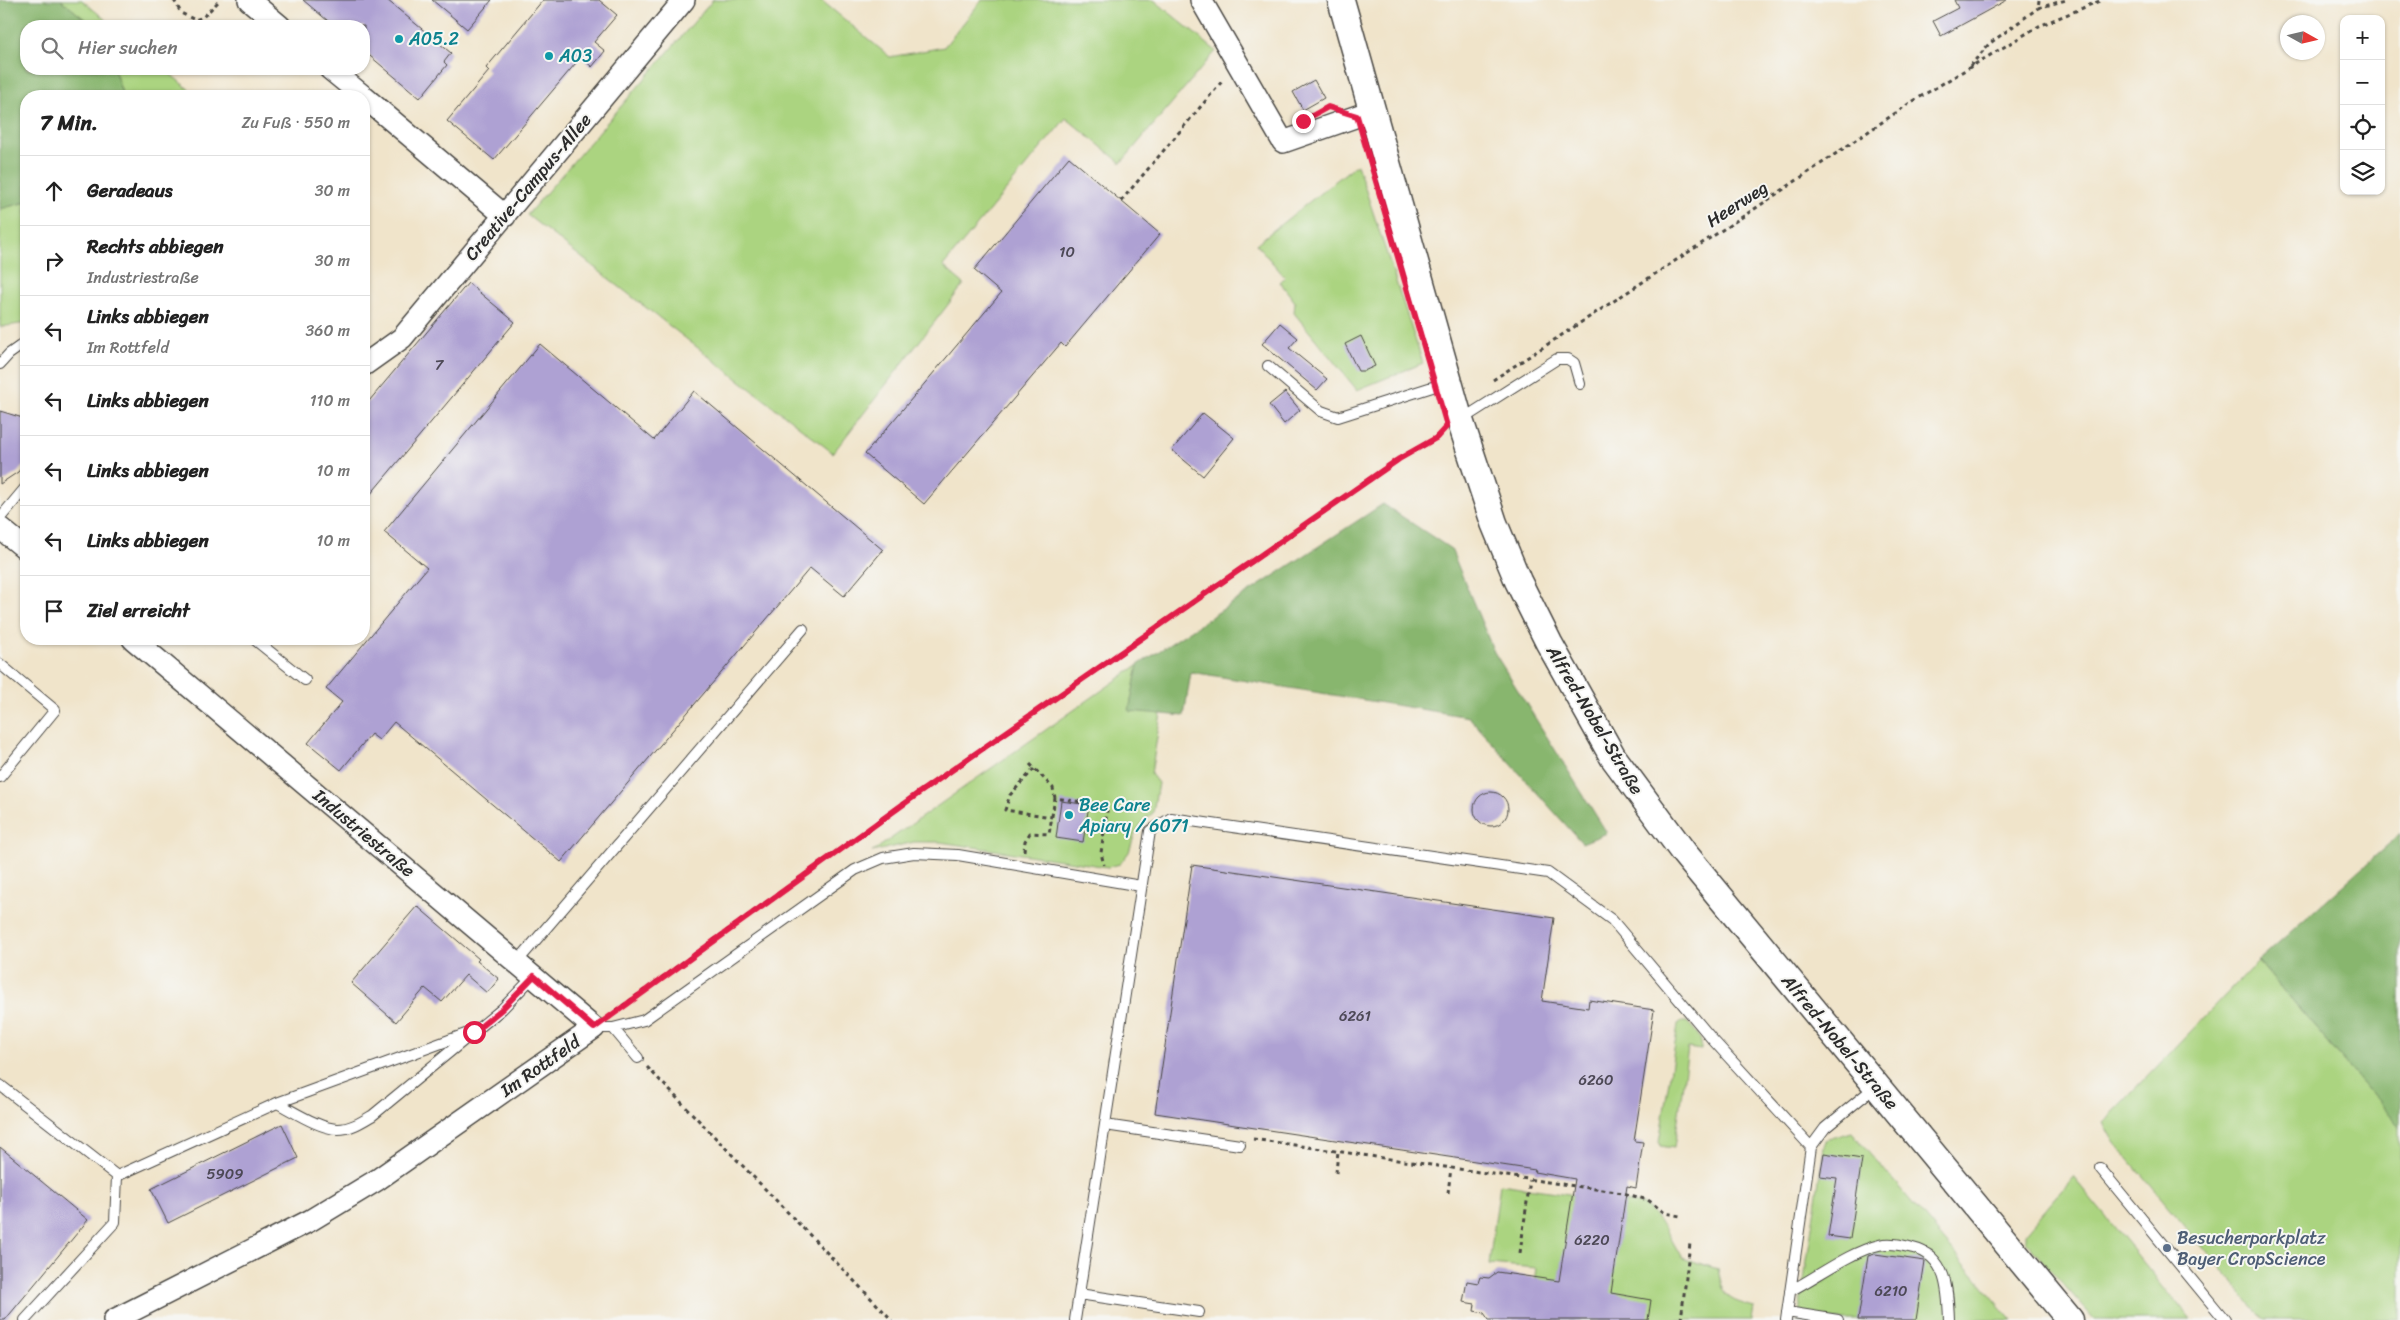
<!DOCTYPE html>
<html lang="de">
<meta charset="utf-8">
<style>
:root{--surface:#fff;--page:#f6f6f6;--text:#222;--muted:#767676;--line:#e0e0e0}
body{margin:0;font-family:Sriracha,sans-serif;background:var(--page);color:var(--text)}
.controls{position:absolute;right:15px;top:15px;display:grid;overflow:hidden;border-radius:10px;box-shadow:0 1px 4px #0004}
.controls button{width:45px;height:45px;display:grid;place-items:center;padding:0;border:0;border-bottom:1px solid var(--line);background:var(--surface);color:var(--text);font:25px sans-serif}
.compass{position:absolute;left:2280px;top:15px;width:45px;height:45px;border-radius:50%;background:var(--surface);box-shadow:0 1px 4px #0004;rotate:98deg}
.stop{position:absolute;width:15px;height:15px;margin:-11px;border:4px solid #e11d48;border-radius:50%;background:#fff}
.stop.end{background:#e11d48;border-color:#fff;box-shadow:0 1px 5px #0008}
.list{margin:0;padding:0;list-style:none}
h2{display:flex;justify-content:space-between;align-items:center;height:65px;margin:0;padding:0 20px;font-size:21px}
h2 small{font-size:16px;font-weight:400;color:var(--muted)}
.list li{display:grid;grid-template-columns:32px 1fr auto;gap:15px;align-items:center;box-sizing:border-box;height:70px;padding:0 20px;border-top:1px solid var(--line)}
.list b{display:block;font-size:19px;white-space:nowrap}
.list p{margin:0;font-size:16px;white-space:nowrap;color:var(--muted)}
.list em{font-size:16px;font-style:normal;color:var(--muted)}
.icon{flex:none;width:28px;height:28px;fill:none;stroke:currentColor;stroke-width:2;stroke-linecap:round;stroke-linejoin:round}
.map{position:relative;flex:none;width:2400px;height:1320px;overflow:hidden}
.search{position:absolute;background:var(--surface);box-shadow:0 1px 4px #0004;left:20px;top:20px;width:350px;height:55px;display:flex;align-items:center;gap:12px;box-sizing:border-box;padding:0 18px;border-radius:20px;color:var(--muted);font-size:19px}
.panel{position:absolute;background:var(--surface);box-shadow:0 1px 4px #0004;left:20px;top:90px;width:350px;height:555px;border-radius:20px}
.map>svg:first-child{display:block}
</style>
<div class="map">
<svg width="2400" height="1320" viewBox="0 0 2400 1320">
<rect width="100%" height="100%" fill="#f6f6f2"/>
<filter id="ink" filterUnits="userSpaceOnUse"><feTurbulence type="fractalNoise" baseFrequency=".02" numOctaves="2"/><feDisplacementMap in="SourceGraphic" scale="10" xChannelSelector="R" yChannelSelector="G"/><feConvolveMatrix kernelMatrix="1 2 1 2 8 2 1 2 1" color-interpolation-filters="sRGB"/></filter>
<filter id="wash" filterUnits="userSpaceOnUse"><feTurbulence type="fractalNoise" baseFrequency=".0096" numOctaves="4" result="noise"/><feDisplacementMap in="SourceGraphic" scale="20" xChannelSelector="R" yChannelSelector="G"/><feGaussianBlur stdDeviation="1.12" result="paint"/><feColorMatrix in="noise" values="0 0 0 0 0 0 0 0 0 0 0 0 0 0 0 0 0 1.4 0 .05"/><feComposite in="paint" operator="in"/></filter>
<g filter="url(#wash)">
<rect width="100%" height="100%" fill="#f0e4ca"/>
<path fill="#abd480" stroke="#6b8056" d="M61 0H82L113 26H93Z
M713 0H821L890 57 944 47 982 0H1154L1216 51 1121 163 1066 118 943 266 964 284 833 453 527 215Z
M114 69H164L197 96H123Z
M1357 164 1423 363 1357 390 1294 313 1295 302 1280 282 1285 277 1256 244Z
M26 202V323L0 327V209Z
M1138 665 1129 711 1161 713 1151 774 1158 783 1153 813 1145 819 1135 833 1129 852 1120 864 1108 867 940 842H914L872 852Z
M2258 961 2400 1127V1320H2264L2114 1142 2103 1123Z
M1682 1022H1687C1695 1031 1703 1037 1701 1050L1688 1048 1674 1148 1660 1146 1659 1142 1678 1025Z
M1852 1132 2012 1320H1798L1825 1140Z
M2073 1177 2191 1320H2095L2025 1241V1234Z
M1500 1184 1645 1205 1665 1228 1682 1258 1718 1269C1724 1298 1726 1299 1754 1307L1752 1320H1530L1537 1268 1489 1264Z"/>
<path fill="#88b66e" stroke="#5a704c" d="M0 0H61L93 26H26V69H114L123 96H26V202L0 209Z
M1383 504 1451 549 1494 652 1607 833 1582 843 1469 717 1191 672 1184 716 1129 711 1138 665Z
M2400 834V1127L2258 961Z"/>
<g id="blocks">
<path fill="#aea1d3" d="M303 0H387L451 53 444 62 447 65 420 98 364 51V26H334Z
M432 0H492L467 29Z
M543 0H599L617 15 594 42 605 51 592 67 581 57 494 160 447 121 489 71 486 68Z
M1954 0H2007L1941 36 1933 21 1958 8Z
M1314 80 1324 98 1303 110 1293 92Z
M1069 157 1160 234 1065 347 1061 343 924 504 865 454 1001 293 974 270Z
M468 283 515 322 364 502V407Z
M1280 323 1298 338 1289 348 1327 379 1317 390 1262 344Z
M1361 336 1375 366 1364 371H1358L1345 344Z
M540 344 654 440 694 391 883 550 844 596 810 568 561 862 394 722 379 740 371 734 341 770 308 743 342 702 326 689 427 568 384 532Z
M1285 392 1300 410 1284 424 1269 405Z
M0 411 26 419V462L18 472 0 484Z
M1203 413 1234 438 1203 476 1172 450Z
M1474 809a17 17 0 1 1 34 0a17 17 0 1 1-34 0Z
M1061 801 1089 805 1083 842 1056 838Z
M1192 865 1554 918 1542 1001 1588 1008 1589 1000 1654 1010 1634 1141 1643 1142 1636 1188 1627 1186 1611 1293 1651 1300 1648 1320H1489L1484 1313 1474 1311 1475 1304 1463 1302 1467 1281 1478 1283 1480 1277 1489 1278 1497 1272 1559 1281 1575 1179 1534 1172 1535 1170 1155 1113Z
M417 906 479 959 477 961 499 979 487 993 466 975 442 1002 425 988 396 1022 351 983Z
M282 1124 298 1158 168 1223 151 1189Z
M0 1147 88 1220 5 1320H0Z
M1824 1153 1862 1159 1850 1239 1828 1236 1837 1178 1820 1176Z
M1875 1254 1925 1261 1916 1320H1858L1868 1256Z"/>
</g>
</g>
<g filter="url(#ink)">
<use href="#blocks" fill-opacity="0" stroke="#494743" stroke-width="1"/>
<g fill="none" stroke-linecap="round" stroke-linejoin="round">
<defs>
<path id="service" d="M0 364 9 354 26 342
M1268 366 1321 411 1338 417 1448 382
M1461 420 1557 359H1568L1574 363 1580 384
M0 518 26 487
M254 639 305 680
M0 664 55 710 0 777
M517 962 803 629
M594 1028H613L644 1020 855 870 883 858 914 853 958 855 1141 886
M613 1028 638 1058
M474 1031 277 1103C293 1111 320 1129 338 1129 351 1129 363 1121 373 1115L502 1009 534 976
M0 1085 117 1176 277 1103
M1105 1125 1240 1145
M1811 1147 1825 1128 1876 1086
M2100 1168 2225 1320
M1790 1291C1817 1277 1850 1252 1879 1245 1890 1242 1902 1245 1913 1248 1947 1256 1948 1291 1949 1320
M1079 1294 1199 1312
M1787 1312 1838 1320
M25 1320 115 1222 117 1176
M1075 1320 1150 831 1171 818 1548 873 1612 920 1712 1039 1811 1147 1786 1320"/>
<path id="minor" d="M249 0 280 26
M1201 0 1283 142 1372 111
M330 69 363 96
M364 97 505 216
M364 365 402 338 684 0
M0 528 26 549
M114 1320 311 1220 377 1180 594 1028 133 639"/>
<path id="tertiary" d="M1341 0 1458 414 1494 523 1518 581 1549 643 1613 757 1684 853 2070 1320"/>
</defs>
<use href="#service" stroke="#494743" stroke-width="12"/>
<use href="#minor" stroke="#494743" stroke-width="24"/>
<use href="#tertiary" stroke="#494743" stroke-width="29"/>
<path stroke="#494743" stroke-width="3" stroke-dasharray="4 4" stroke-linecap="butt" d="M174 0 181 13 195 20 203 17 220 0
M2039 0 2038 8 2066 0
M1970 66 1989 44 2038 8
M1121 201 1224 79
M1493 380 1765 202 1910 103 2039 26 2102 0
M1030 764 1053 788 1055 798
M1034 769 1010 795 1005 810 1052 817
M1024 851 1025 841 1030 833 1049 834 1055 798 1102 805 1107 811 1101 853 1104 865
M616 1011 916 795 1399 459 1436 438 1442 432
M647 1067 892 1320
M1253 1139 1623 1193 1648 1200 1665 1213 1680 1216
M1336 1173 1338 1151
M1448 1193 1451 1168
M1520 1253 1530 1180
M1681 1320 1690 1243"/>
<use href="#service" stroke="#fff" stroke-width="10"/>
<use href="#minor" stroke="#fff" stroke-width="21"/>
<use href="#tertiary" stroke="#fff" stroke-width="26"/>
</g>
</g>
<g fill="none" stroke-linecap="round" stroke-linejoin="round" filter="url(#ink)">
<path stroke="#e11d48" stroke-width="6" d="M474 1032 502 1009 534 976 594 1028 916 795 1399 459 1436 438 1447 426 1357 116 1328 107 1303 121"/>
</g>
<g fill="#0f9aa8" stroke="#f6f6f2" stroke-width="2">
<circle cx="399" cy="39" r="5"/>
<circle cx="549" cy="56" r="5"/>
<circle cx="1069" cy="815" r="5"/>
</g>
<circle fill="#5c6f8a" stroke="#f6f6f2" stroke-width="2" cx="2167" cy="1248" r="5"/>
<g text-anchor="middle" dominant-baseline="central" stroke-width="4" stroke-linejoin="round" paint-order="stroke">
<g font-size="15" fill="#4c4855">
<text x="1067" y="252">10</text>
<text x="439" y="365">7</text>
<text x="1355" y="1016">6261</text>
<text x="1596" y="1080">6260</text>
<text x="225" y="1174">5909</text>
<text x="1592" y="1240">6220</text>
<text x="1891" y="1291">6210</text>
</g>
<g font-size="18" fill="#0d838f" stroke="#f6f6f2" text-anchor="start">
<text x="409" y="39">A05.2</text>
<text x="559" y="56">A03</text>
<text x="1079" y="805">Bee Care<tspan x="1079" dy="21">Apiary / 6071</tspan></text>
</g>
<g font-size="18" fill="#2b2b2b" stroke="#f6f6f2">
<text transform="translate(528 187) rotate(-50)">Creative-Campus-Allee</text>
<text transform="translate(1737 204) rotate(-33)">Heerweg</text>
<text transform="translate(1595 720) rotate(59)">Alfred-Nobel-Straße</text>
<text transform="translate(364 833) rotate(40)">Industriestraße</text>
<text transform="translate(1840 1042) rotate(50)">Alfred-Nobel-Straße</text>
<text transform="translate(540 1066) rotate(-35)">Im Rottfeld</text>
</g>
<g font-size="18" fill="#4e5e75" stroke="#f6f6f2" text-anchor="start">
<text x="2177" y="1238">Besucherparkplatz<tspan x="2177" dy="21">Bayer CropScience</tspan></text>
</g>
</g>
</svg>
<div class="controls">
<button>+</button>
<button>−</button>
<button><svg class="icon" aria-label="locate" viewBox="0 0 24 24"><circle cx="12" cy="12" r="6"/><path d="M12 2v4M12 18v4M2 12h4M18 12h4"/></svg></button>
<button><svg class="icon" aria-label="layers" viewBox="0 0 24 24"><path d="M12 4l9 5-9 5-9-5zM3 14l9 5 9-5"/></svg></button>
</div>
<svg class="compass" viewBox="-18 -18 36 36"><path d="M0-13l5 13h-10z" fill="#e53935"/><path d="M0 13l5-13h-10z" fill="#767676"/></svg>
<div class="stop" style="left:474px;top:1032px"></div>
<div class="stop end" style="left:1303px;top:121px"></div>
<div class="search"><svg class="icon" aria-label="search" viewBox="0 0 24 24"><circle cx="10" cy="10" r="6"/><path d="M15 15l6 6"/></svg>Hier suchen</div>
<section class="panel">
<h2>7 Min.<small>Zu Fuß · 550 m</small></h2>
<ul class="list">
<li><svg class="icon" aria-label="ahead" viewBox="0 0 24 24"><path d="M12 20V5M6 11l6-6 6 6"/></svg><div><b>Geradeaus</b></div><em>30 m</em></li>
<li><svg class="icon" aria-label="right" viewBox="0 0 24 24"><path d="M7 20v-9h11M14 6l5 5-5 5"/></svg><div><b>Rechts abbiegen</b><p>Industriestraße</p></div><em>30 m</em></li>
<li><svg class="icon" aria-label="left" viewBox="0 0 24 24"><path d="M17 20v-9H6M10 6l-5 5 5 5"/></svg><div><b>Links abbiegen</b><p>Im Rottfeld</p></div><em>360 m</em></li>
<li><svg class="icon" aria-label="left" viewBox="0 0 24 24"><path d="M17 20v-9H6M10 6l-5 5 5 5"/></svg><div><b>Links abbiegen</b></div><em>110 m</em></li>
<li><svg class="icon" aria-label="left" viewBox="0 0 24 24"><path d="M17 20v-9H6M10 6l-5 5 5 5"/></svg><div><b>Links abbiegen</b></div><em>10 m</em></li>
<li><svg class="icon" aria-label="left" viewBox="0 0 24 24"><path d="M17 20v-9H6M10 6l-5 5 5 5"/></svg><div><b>Links abbiegen</b></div><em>10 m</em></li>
<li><svg class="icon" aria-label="arrive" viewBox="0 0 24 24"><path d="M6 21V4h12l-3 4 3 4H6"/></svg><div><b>Ziel erreicht</b></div></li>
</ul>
</section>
</div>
